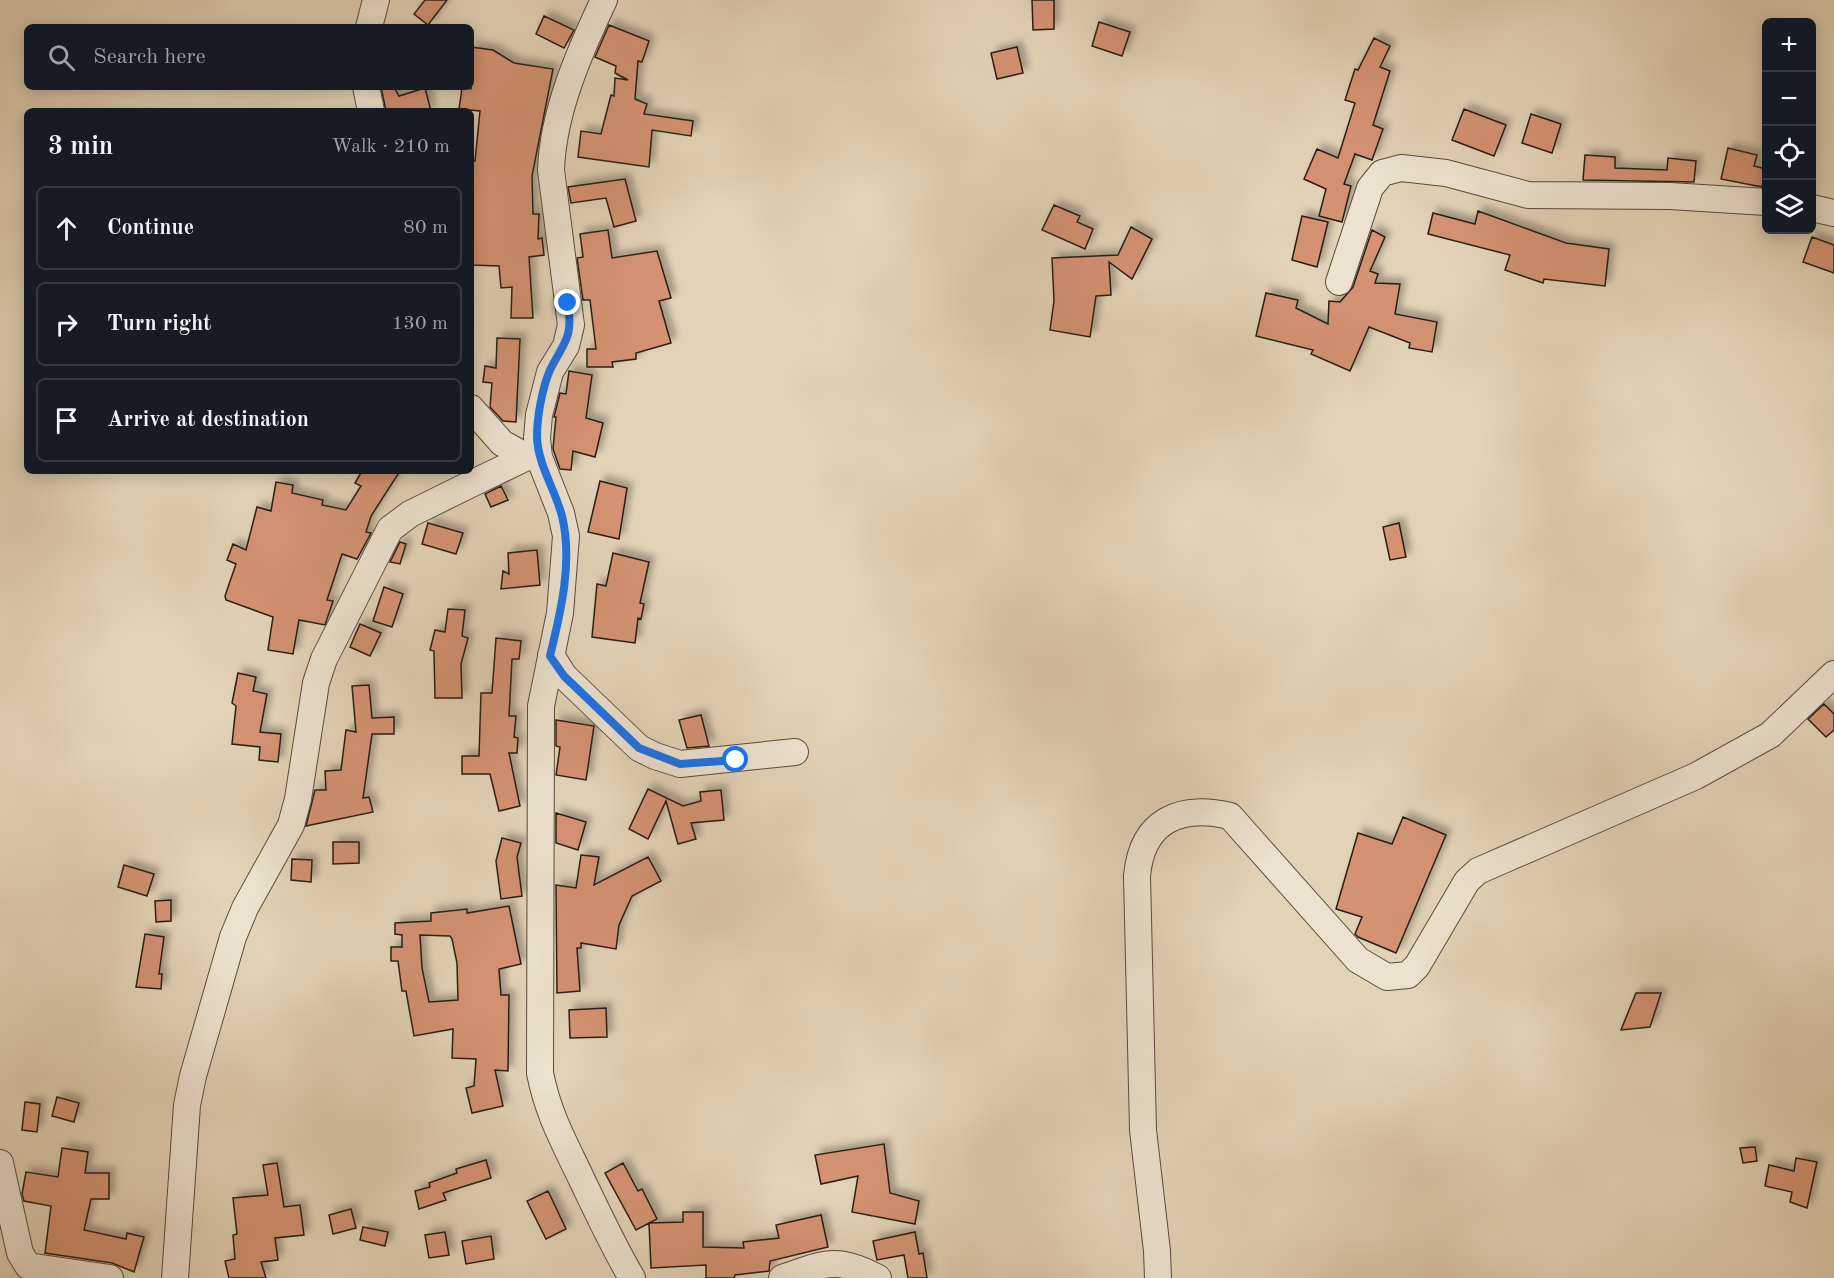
<!DOCTYPE html>
<meta charset="utf-8">
<style>
:root{--surface:#171b24;--page:#20242c;--text:#f1f3f6;--muted:#9ea1a6;--line:#363941}
body{margin:0;font-family:"Old Standard TT",serif;background:var(--page);color:var(--text)}
.controls{position:absolute;right:18px;top:18px;display:grid;overflow:hidden;border-radius:9px;box-shadow:0 3px 15px #0003}
.controls button{width:54px;height:54px;display:grid;place-items:center;padding:0;border:0;border-bottom:2px solid var(--line);background:var(--surface);color:var(--text);font:30px sans-serif}
.stop{position:absolute;width:18px;height:18px;margin:-14px;border:4px solid #1a73e8;border-radius:50%;background:#fff}
.stop.end{background:#1a73e8;border-color:#fff;box-shadow:0 2px 6px #0008}
.list{margin:0;padding:0;list-style:none}
h2{display:flex;justify-content:space-between;align-items:center;height:78px;margin:0;padding:0 24px;font-size:26px}
h2 small{font-size:20px;font-weight:400;color:var(--muted)}
.list li{display:grid;grid-template-columns:39px 1fr auto;gap:18px;align-items:center;box-sizing:border-box;height:84px;margin:0 12px 12px;padding:0 12px;border:2px solid var(--line);border-radius:9px}
.list b{display:block;font-size:22px;white-space:nowrap}
.list em{font-size:20px;font-style:normal;color:var(--muted)}
.icon{flex:none;width:33px;height:33px;fill:none;stroke:currentColor;stroke-width:2;stroke-linecap:round;stroke-linejoin:round}
.map{position:relative;flex:none;width:1834px;height:1278px;overflow:hidden}
.search{position:absolute;background:var(--surface);box-shadow:0 3px 15px #0003;left:24px;top:24px;width:450px;height:66px;display:flex;align-items:center;gap:15px;box-sizing:border-box;padding:0 21px;border-radius:9px;color:var(--muted);font-size:22px}
.panel{position:absolute;background:var(--surface);box-shadow:0 3px 15px #0003;left:24px;top:108px;width:450px;height:366px;border-radius:9px}
.map>svg:first-child{display:block}
</style>
<div class="map">
<svg width="1834" height="1278" viewBox="0 0 1834 1278">
<defs>
<filter id="shadow"><feDropShadow dx="5.5" dy="-5.5" stdDeviation="3" flood-color="#0004"/></filter>
</defs>
<rect width="100%" height="100%" fill="#e3d3b6"/>
<filter id="stains"><feTurbulence type="fractalNoise" baseFrequency=".00333" numOctaves="4"/><feColorMatrix values="0 0 0 0 .2 0 0 0 0 .09 0 0 0 0 .02 0 0 0 .5 -.17"/></filter>
<radialGradient id="worn" r=".72"><stop offset=".6" stop-color="#630" stop-opacity="0"/><stop offset="1" stop-color="#630" stop-opacity=".3"/></radialGradient>
<path fill="#d49273" stroke="#291e14" stroke-width="1.5" fill-rule="evenodd" filter="url(#shadow)" d="M425 0H447L428 25 414 14Z
M1032 0H1054V29L1033 30Z
M544 16 574 30 564 48 536 34Z
M1099 22 1130 32 1122 56 1092 46Z
M609 25 649 41 642 62 638 61 635 99 647 104 644 114 693 121 691 136 652 130 649 167 578 157 581 131 601 134 611 95 614 96 615 78 628 80 615 73 616 66 595 57Z
M1374 38 1390 46 1380 67 1390 71 1373 125 1383 129 1372 160 1355 154 1344 184 1351 186 1342 222 1319 216 1326 189 1304 179 1317 149 1338 158 1355 103 1345 100 1355 69 1358 70Z
M471 47 493 50 514 63 553 69 532 176 533 214H539L538 239 542 238 544 255 529 257 533 318H511L512 287 501 288 499 266 471 265V162L475 161 480 111 459 109 462 88 471 89Z
M1017 47 1023 73 997 79 991 53Z
M381 87H394L399 96 425 88 431 111H386Z
M1464 109 1506 125 1494 156 1452 140Z
M1531 114 1561 124 1552 153 1522 143Z
M1728 148 1757 155 1754 166 1766 169 1762 187 1721 179Z
M1585 155 1615 157V168L1667 170 1668 158 1696 161 1694 182 1583 180Z
M625 179 636 221 614 227 606 198 571 203 568 187Z
M1054 205 1080 216 1077 222 1093 229 1085 249 1042 230Z
M1478 211 1566 243 1609 249 1605 286 1544 279 1543 283 1505 270 1510 255 1428 234 1433 213 1475 224Z
M1302 216 1328 222 1317 267 1292 260Z
M1131 227 1152 239 1132 279 1109 262 1111 295 1096 296 1090 337 1050 330 1054 301 1052 258 1118 255Z
M608 230 612 258 657 251 671 298 659 301 671 343 636 353V359L612 362 613 367H587V349H596L590 300H583L577 258 583 257 580 234Z
M1372 230 1385 237 1370 271 1378 274 1375 283 1400 284 1395 314 1437 322 1432 352 1409 348 1410 343 1369 327 1350 371 1311 354 1313 350 1256 336 1266 293 1298 300 1296 308 1328 324 1329 301 1340 302 1353 287Z
M1812 237 1834 245V273L1803 262Z
M497 338 520 339 516 422 503 421 490 407 492 383 483 382 485 366 496 368Z
M569 371 592 375 586 418 603 423 595 457 573 451 571 470 560 469 553 449 556 417H554L560 393 566 394Z
M362 471H400L371 516 366 532 371 533 357 559 342 554 327 600 333 601 325 625 299 620 293 654 268 650 273 617 226 600 225 596 236 564 227 560 233 544 246 550 257 507 271 511 276 482 293 485 292 493 323 500 322 505 346 510 361 486 355 483Z
M600 481 627 488 619 539 588 532Z
M501 486 508 500 491 507 485 494Z
M428 523 463 533 456 554 422 544Z
M1399 523 1406 557 1390 560 1383 527Z
M400 542 406 544 400 564 390 562Z
M537 550 540 585 501 589 503 571 509 574 508 553Z
M613 553 649 562 640 603 644 604 641 619 638 618 635 643 592 637 597 584 606 586Z
M384 587 403 594 392 627 373 621Z
M448 609 465 610 462 636 468 638 461 664 462 698H435L434 651 430 650 435 630 445 632Z
M360 624 381 633 370 656 350 647Z
M496 638 521 641 519 659H512L509 716H516L514 737 518 738 517 753H509L520 806 499 811 490 774H462V756H479L481 693H492Z
M238 673 256 677 253 691 267 694 260 732 281 734 278 762 259 760 260 747 232 744 236 706 232 703Z
M369 685 372 718 394 717V734H372L363 798 369 797 373 812 306 826 315 790H326L325 771 341 770 346 730 356 732 352 686Z
M1824 704 1834 714V730L1826 737 1808 719Z
M701 715 709 746 687 748 679 720Z
M556 720 594 726 586 780 556 775 560 747 556 746Z
M648 789 683 806 701 801 700 792 721 790 724 820 691 823 696 839 678 844 666 801 648 839 629 829Z
M556 813 586 822 578 850 556 843Z
M1403 817 1446 835 1396 953 1358 937 1355 934 1362 917 1336 909 1358 833 1392 844Z
M502 838 521 843 517 857 522 896 501 899 496 861Z
M333 842H359V863L333 864Z
M581 855 599 857 594 885 648 857 661 881 632 896 619 925 616 949 581 943V948H577L580 991 557 993 556 885 576 888Z
M292 859 312 860 311 882 291 880Z
M124 865 154 874 147 896 118 887Z
M171 900V921L156 922 155 901Z
M509 906 521 964 499 969 501 995H509L508 1071 495 1070 503 1106 472 1113 466 1088 474 1086 476 1059 452 1058 453 1029 414 1036 406 991H402L398 961H391V947H402V935L395 934V923L431 921V913L467 909V913ZM420 935 450 936 452 939 457 963 458 1000 429 1002 422 968Z
M145 934 164 937 159 974H162L161 989 136 987Z
M1636 993H1661L1650 1027 1621 1030Z
M606 1008 607 1037 570 1038 569 1010Z
M57 1097 79 1103 74 1122 52 1116Z
M25 1102 40 1104 37 1132 22 1130Z
M884 1144 890 1193 919 1201 915 1224 852 1212 858 1176 821 1184 815 1155Z
M1755 1147 1757 1161 1743 1163 1740 1148Z
M62 1148 88 1152 85 1173H109V1199H91L84 1230 126 1239 127 1233 144 1237 134 1272 112 1263 45 1253 51 1206 24 1201 22 1194 26 1172 58 1177Z
M1796 1158 1817 1162 1807 1208 1790 1202 1792 1192 1765 1186 1769 1165 1794 1171Z
M486 1160 491 1178 443 1193 446 1200 419 1209 415 1191 430 1187 429 1183 457 1173 456 1169Z
M277 1163 284 1207 300 1205 304 1235 275 1238 278 1260 261 1262 266 1278H229L225 1261 235 1259 233 1235 237 1234 233 1198 268 1195 263 1165Z
M623 1163 638 1191 642 1189 657 1219 636 1230 605 1173Z
M548 1191 566 1229 546 1239 527 1201Z
M351 1209 356 1228 333 1234 329 1215Z
M683 1212H703V1247L744 1248 743 1242 779 1238 776 1225 821 1215 828 1247 770 1261 769 1271 735 1275 734 1278H706V1265L651 1268 649 1223 683 1222Z
M363 1227 388 1232 385 1246 360 1240Z
M445 1232 449 1255 429 1258 425 1235Z
M915 1232 919 1254 923 1253 927 1278H908L904 1255 877 1260 873 1241Z
M491 1236 494 1259 466 1264 462 1241Z"/>
<g fill="none" stroke-linecap="round" stroke-linejoin="round">
<defs>
<path id="minor" d="M604 0C579 53 553 112 551 170L571 325 566 346 550 372 539 415 537 438 539 457 561 513 566 536 560 613 541 706 540 1073C548 1114 564 1142 582 1180 598 1213 613 1246 632 1278
M369 27 376 0
M366 87 371 111
M1812 208 1834 213
M1339 282 1370 188 1382 173 1401 168 1446 173 1528 195 1670 196 1766 202
M471 408 502 443 527 457
M551 655 564 676 639 748 655 756 680 764 795 752
M0 1163 20 1253 28 1266 110 1278
M175 1278 187 1105 193 1076 233 937 245 908 291 825 298 799 316 683 324 659 390 529 410 514 477 481 527 457H539
M782 1278C824 1264 836 1255 878 1278
M1158 1278 1157 1251 1143 1130 1137 876C1142 821 1179 804 1230 816L1358 960 1387 977 1408 975 1417 966 1467 881 1478 871 1696 776 1770 735 1834 674"/>
</defs>
<use href="#minor" stroke="#584b3c" stroke-width="28"/>
<use href="#minor" stroke="#ede2d0" stroke-width="26"/>
</g>
<g fill="none" stroke-linecap="round" stroke-linejoin="round">
<path stroke="#1a73e8" stroke-width="8" d="M568 303C573 339 565 340 550 370 542 389 537 417 537 437 538 465 555 489 562 516 573 561 561 611 550 656L564 676 639 748 680 764 736 760"/>
</g>
<rect width="100%" height="100%" filter="url(#stains)"/>
<rect width="100%" height="100%" fill="url(#worn)"/>
</svg>
<div class="controls">
<button>+</button>
<button>−</button>
<button><svg class="icon" aria-label="locate" viewBox="0 0 24 24"><circle cx="12" cy="12" r="6"/><path d="M12 2v4M12 18v4M2 12h4M18 12h4"/></svg></button>
<button><svg class="icon" aria-label="layers" viewBox="0 0 24 24"><path d="M12 4l9 5-9 5-9-5zM3 14l9 5 9-5"/></svg></button>
</div>
<div class="stop" style="left:736px;top:760px"></div>
<div class="stop end" style="left:568px;top:303px"></div>
<div class="search"><svg class="icon" aria-label="search" viewBox="0 0 24 24"><circle cx="10" cy="10" r="6"/><path d="M15 15l6 6"/></svg>Search here</div>
<section class="panel">
<h2>3 min<small>Walk · 210 m</small></h2>
<ul class="list">
<li><svg class="icon" aria-label="ahead" viewBox="0 0 24 24"><path d="M12 20V5M6 11l6-6 6 6"/></svg><div><b>Continue</b></div><em>80 m</em></li>
<li><svg class="icon" aria-label="right" viewBox="0 0 24 24"><path d="M7 20v-9h11M14 6l5 5-5 5"/></svg><div><b>Turn right</b></div><em>130 m</em></li>
<li><svg class="icon" aria-label="arrive" viewBox="0 0 24 24"><path d="M6 21V4h12l-3 4 3 4H6"/></svg><div><b>Arrive at destination</b></div></li>
</ul>
</section>
</div>
